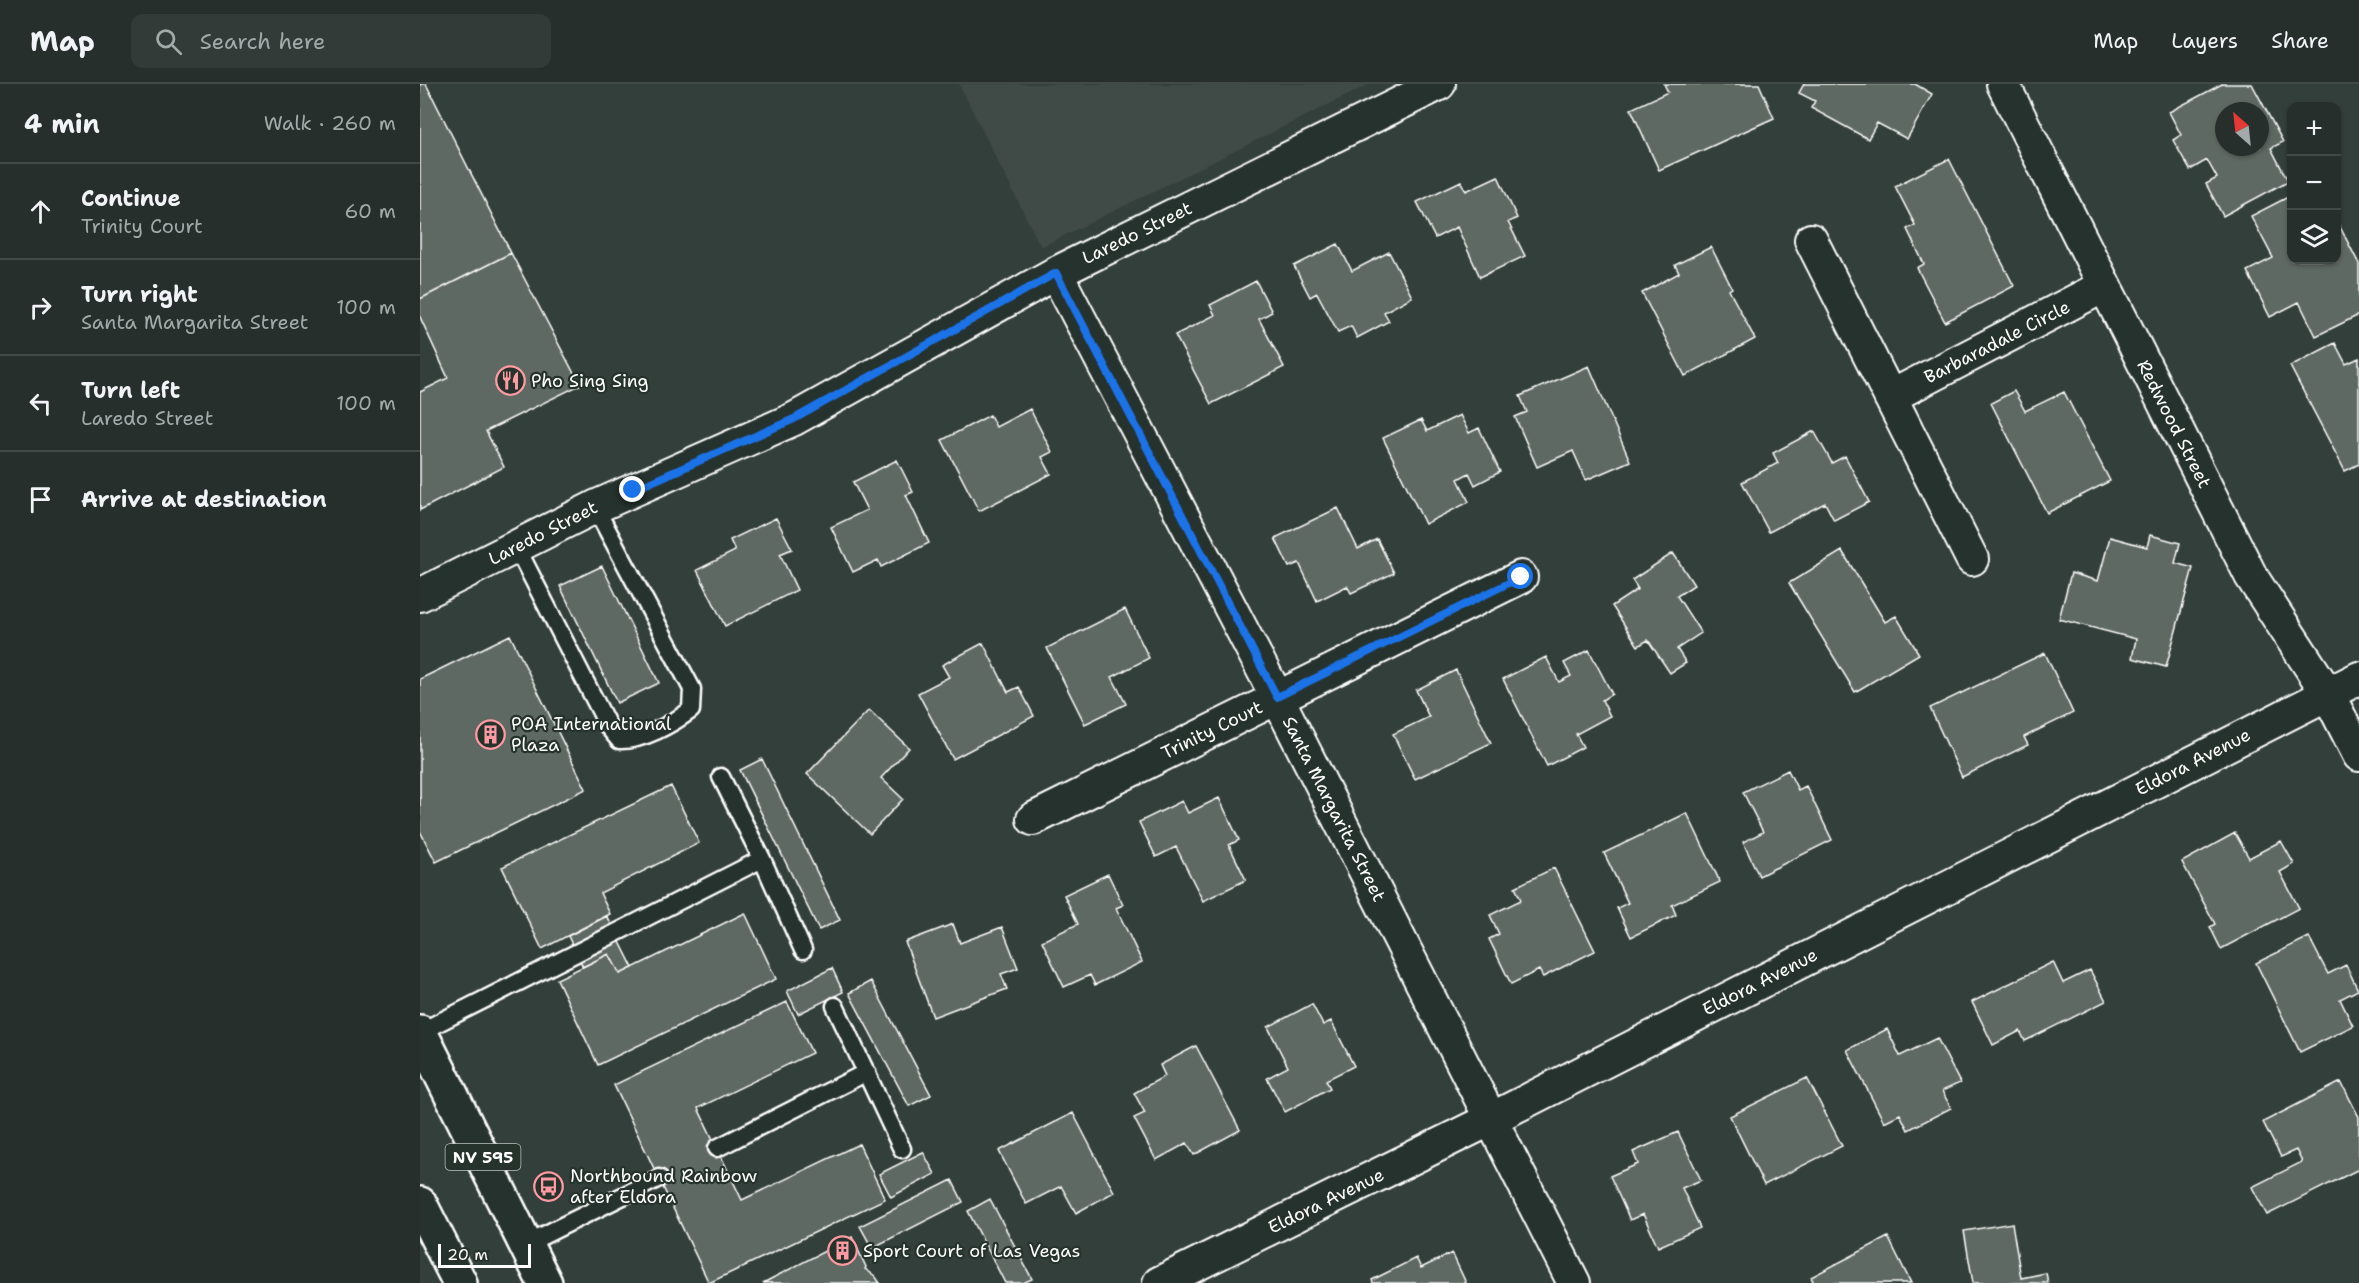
<!DOCTYPE html>
<meta charset="utf-8">
<style>
:root{--surface:#262f2c;--page:#323b38;--text:#f1f3f6;--muted:#a4a9a9;--line:#424a48}
body{margin:0;font-family:"Shantell Sans",sans-serif;background:var(--page);color:var(--text)}
.controls{position:absolute;right:18px;top:18px;display:grid;overflow:hidden;border-radius:12px;box-shadow:0 2px 4px #0004}
.controls button{width:54px;height:54px;display:grid;place-items:center;padding:0;border:0;border-bottom:2px solid var(--line);background:var(--surface);color:var(--text);font:30px sans-serif}
.compass{position:absolute;left:1795px;top:18px;width:54px;height:54px;border-radius:50%;background:var(--surface);box-shadow:0 2px 4px #0004;rotate:333deg}
.scale{position:absolute;left:18px;bottom:15px;width:93px;box-sizing:border-box;padding-left:6px;border:3px solid #fff;border-top:0;font-size:16px;line-height:21px;white-space:nowrap;color:#fff;-webkit-text-stroke:4px #26332d;paint-order:stroke}
.stop{position:absolute;width:18px;height:18px;margin:-14px;border:4px solid #1a73e8;border-radius:50%;background:#fff}
.stop.end{background:#1a73e8;border-color:#fff;box-shadow:0 2px 6px #0008}
.list{margin:0;padding:0;list-style:none}
h2{display:flex;justify-content:space-between;align-items:center;height:78px;margin:0;padding:0 24px;font-size:26px}
h2 small{font-size:20px;font-weight:400;color:var(--muted)}
.list li{display:grid;grid-template-columns:39px 1fr auto;gap:18px;align-items:center;box-sizing:border-box;height:96px;padding:0 24px;border-top:2px solid var(--line)}
.list b{display:block;font-size:22px;white-space:nowrap}
.list p{margin:0;font-size:20px;white-space:nowrap;color:var(--muted)}
.list em{font-size:20px;font-style:normal;color:var(--muted)}
.icon{flex:none;width:33px;height:33px;fill:none;stroke:currentColor;stroke-width:2;stroke-linecap:round;stroke-linejoin:round}
.map{position:relative;flex:none;width:1939px;height:1199px;overflow:hidden}
header{display:flex;align-items:center;gap:36px;box-sizing:border-box;height:84px;padding:0 30px;background:var(--surface);border-bottom:2px solid var(--line)}
header strong{font-size:28px}
nav{display:flex;gap:33px;margin-inline-start:auto;font-size:21px}
.search{width:420px;height:54px;background:var(--page);display:flex;align-items:center;gap:15px;box-sizing:border-box;padding:0 21px;border-radius:12px;color:var(--muted);font-size:22px}
main{display:flex}
aside{flex:1;background:var(--surface)}
.map>svg:first-child{display:block}
</style>
<header>
<strong>Map</strong>
<div class="search"><svg class="icon" aria-label="search" viewBox="0 0 24 24"><circle cx="10" cy="10" r="6"/><path d="M15 15l6 6"/></svg>Search here</div>
<nav><a>Map</a><a>Layers</a><a>Share</a></nav>
</header>
<main>
<aside>
<h2>4 min<small>Walk · 260 m</small></h2>
<ul class="list">
<li><svg class="icon" aria-label="ahead" viewBox="0 0 24 24"><path d="M12 20V5M6 11l6-6 6 6"/></svg><div><b>Continue</b><p>Trinity Court</p></div><em>60 m</em></li>
<li><svg class="icon" aria-label="right" viewBox="0 0 24 24"><path d="M7 20v-9h11M14 6l5 5-5 5"/></svg><div><b>Turn right</b><p>Santa Margarita Street</p></div><em>100 m</em></li>
<li><svg class="icon" aria-label="left" viewBox="0 0 24 24"><path d="M17 20v-9H6M10 6l-5 5 5 5"/></svg><div><b>Turn left</b><p>Laredo Street</p></div><em>100 m</em></li>
<li><svg class="icon" aria-label="arrive" viewBox="0 0 24 24"><path d="M6 21V4h12l-3 4 3 4H6"/></svg><div><b>Arrive at destination</b></div></li>
</ul>
</aside>
<div class="map">
<svg width="1939" height="1199" viewBox="0 0 1939 1199">
<rect width="100%" height="100%" fill="#333f3a"/>
<filter id="ink" filterUnits="userSpaceOnUse"><feTurbulence type="fractalNoise" baseFrequency=".0167" numOctaves="2"/><feDisplacementMap in="SourceGraphic" scale="12" xChannelSelector="R" yChannelSelector="G"/><feConvolveMatrix kernelMatrix="1 2 1 2 8 2 1 2 1" color-interpolation-filters="sRGB"/></filter>
<g filter="url(#ink)">
<path fill="#404c47" d="M539 0H950L621 163Z"/>
<path fill="#5f6964" stroke="#fff" stroke-width="1.5" fill-rule="evenodd" d="M0 0H6L91 169 0 215Z
M1244 0H1339L1354 34 1239 86 1211 25 1248 8Z
M1384 0H1495L1512 10 1487 55 1457 39 1448 55 1391 24 1395 17 1379 9Z
M1802 0H1832L1863 58 1851 64 1868 97 1803 132 1786 100 1797 94 1787 76 1770 86 1753 56 1761 51 1749 28ZM1804 27H1840V63H1804Z
M1529 75 1594 202 1525 238 1497 184 1504 180 1487 145 1495 141 1475 102Z
M1078 92 1097 134 1088 138 1105 172 1060 193 1037 143 1015 154 997 118 1041 97 1046 107Z
M1872 111V176H1916V140L1918 139 1939 180V231L1896 252 1879 218 1850 233 1827 187 1853 174 1831 132Z
M918 160 932 187 969 168 992 213 964 228 969 237 937 254 931 242 918 248 897 209 890 213 874 182Z
M1291 163 1312 204 1309 206 1335 255 1265 292 1222 209 1259 189 1255 181Z
M91 169 160 301 66 347 84 383 0 426V308L28 294 0 233V215Z
M836 197 852 228 839 235 864 283 791 320 755 251 795 231 790 221Z
M1915 259 1926 280 1939 274V380L1925 387 1870 282Z
M1169 282 1210 377 1166 396 1153 367 1117 383 1095 333 1107 328 1100 312Z
M1594 307 1605 327 1644 308 1690 397 1627 429 1571 319Z
M610 325 632 368 622 373 631 390 559 427 522 356 570 331 576 343Z
M1040 331 1049 349 1059 344 1080 388 1055 401 1049 389 1038 395 1049 418 1005 440 963 354 1001 336 1007 347Z
M1394 347 1412 379 1425 372 1449 418 1414 436 1405 419 1349 448 1322 398 1358 379 1353 369Z
M477 376 493 408 486 411 509 459 461 483 458 476 433 488 411 443 447 426 433 398Z
M918 424 938 465 957 455 974 489 931 509 927 502 897 517 879 479 869 483 855 454Z
M356 434 372 465 360 470 377 506 305 542 277 486 315 467 310 456Z
M1730 451 1760 459 1755 479 1773 484 1746 583 1712 574 1716 555 1639 535 1651 489 1678 497 1690 453 1727 463Z
M1422 467 1465 538 1476 532 1499 570 1435 608 1369 499Z
M1253 469 1274 501 1257 512 1281 549 1257 565 1266 579 1250 589 1228 556 1218 562 1192 522 1218 505 1212 496Z
M182 482 239 599 197 619 140 502Z
M705 525 729 574 692 593 706 620 665 640 627 564Z
M90 551 166 705 16 778 0 747V595Z
M563 559 588 608 599 603 614 632 533 675 498 609 529 593 522 581Z
M1169 566 1192 610 1182 616 1190 632 1156 650 1163 663 1127 682 1083 595 1126 573 1139 598 1151 592 1144 579Z
M1625 569 1653 629 1604 653 1608 661 1542 693 1510 624Z
M1036 586 1071 659 995 695 973 650 1009 633 996 606Z
M449 626 489 664 461 694 483 715 450 750 387 690Z
M342 675 420 836 399 846 320 686Z
M1368 686 1378 706 1386 702 1412 756 1339 792 1323 758 1343 748 1323 708Z
M251 702 279 759 180 809 190 830 122 865 82 783Z
M799 714 819 756 809 761 826 796 783 817 756 763 736 773 719 738 762 717 768 729Z
M1267 729 1300 798 1252 821 1256 831 1211 853 1197 824 1208 819 1184 769Z
M1815 749 1829 774 1861 757 1874 780 1860 788 1879 824 1801 865 1790 843 1795 840 1762 778Z
M1134 784 1175 867 1123 893 1119 886 1091 900 1069 855 1079 850 1070 831 1101 816 1095 803Z
M688 790 703 821 696 824 722 878 675 901 670 891 644 903 622 857 658 840 644 811Z
M325 829 356 895 178 981 137 895 189 870 200 890Z
M187 832 213 884 200 890 189 870 163 883 148 852Z
M533 840 540 859 582 843 598 884 581 890 587 905 513 933 485 858Z
M1889 853 1908 890 1926 881 1938 906 1920 915 1933 942 1880 968 1836 879Z
M1633 878 1643 899 1670 886 1686 917 1605 957 1600 947 1573 961 1552 918Z
M412 884 423 908 378 930 367 907Z
M451 897 511 1011 489 1022 429 909Z
M367 918 392 969 278 1024 322 1116 439 1060 465 1115 289 1199 194 1001Z
M892 920 903 941 911 937 934 982 906 996 910 1004 865 1028 847 994 868 983 848 943Z
M1467 945 1480 972 1517 954 1540 999 1522 1007 1531 1024 1488 1046 1480 1030 1464 1038 1427 966Z
M776 962 820 1046 774 1071 767 1059 736 1076 714 1034 725 1029 714 1009 745 992 740 981Z
M1387 994 1422 1062 1344 1101 1310 1032Z
M1921 998 1939 1033V1085L1847 1131 1832 1103 1882 1078 1876 1066 1861 1073 1843 1038Z
M653 1029 694 1108 656 1129 641 1102 606 1120 579 1067Z
M1258 1048 1281 1096 1262 1104 1280 1144 1238 1163 1223 1130 1210 1136 1190 1092 1218 1080 1213 1068Z
M503 1068 515 1090 471 1113 459 1090Z
M532 1096 543 1118 452 1164 440 1142Z
M570 1115 612 1195 603 1199H585L548 1127Z
M1592 1139 1601 1194 1626 1189 1628 1199H1553L1544 1147Z
M432 1153 446 1183 445 1185 455 1192 460 1199H343Z
M1468 1153 1491 1199H1394L1391 1193Z
M1032 1169 1046 1199H953L952 1196 996 1174 1001 1184Z"/>
<g fill="none" stroke-linecap="round" stroke-linejoin="round">
<defs>
<path id="lane" d="M96 462 189 644 199 656C222 657 252 640 271 626L272 605 175 423
M301 693 342 775 383 866
M415 922 482 1065
M0 948 342 775
M297 1064 447 988
M106 1160 239 1094"/>
<path id="street" d="M1583 0 1831 492 1908 610 1939 671
M1391 156 1552 475
M636 189 857 613 1154 1199
M1470 313 1684 202
M0 511 175 423 374 335 636 189 1019 0
M613 735 1101 493
M739 1199 1071 1035 1939 594"/>
<path id="primary" d="M0 948 125 1199
M0 1120 40 1199"/>
</defs>
<use href="#lane" stroke="#fff" stroke-width="21"/>
<use href="#street" stroke="#fff" stroke-width="36"/>
<use href="#primary" stroke="#fff" stroke-width="38"/>
<use href="#lane" stroke="#26332d" stroke-width="16"/>
<use href="#street" stroke="#26332d" stroke-width="32"/>
<use href="#primary" stroke="#26332d" stroke-width="33"/>
</g>
</g>
<g fill="none" stroke-linecap="round" stroke-linejoin="round" filter="url(#ink)">
<path stroke="#1a73e8" stroke-width="8" d="M213 406 374 335 636 189 857 613 1101 493"/>
</g>
<defs>
<symbol id="restaurant-ring" viewBox="-11 -11 22 22"><circle r="9.5" fill="#26332d" stroke="#ff9aa2" stroke-width="1.5"/><path d="M-5-6h1v4h1v-4h1v4h1v-4h1v5L-1.5 .5V6h-2V.5L-5-1ZM5-6V6H3V1.5H1.5Q1.5-4 5-6Z" fill="#ff9aa2"/></symbol>
<symbol id="building-ring" viewBox="-11 -11 22 22"><circle r="9.5" fill="#26332d" stroke="#ff9aa2" stroke-width="1.5"/><path d="M-4-6H4V6H1V3H-1V6H-4ZM-2.5-4.3h1.7v1.8h-1.7ZM.8-4.3h1.7v1.8H.8ZM-2.5-1h1.7V.8h-1.7ZM.8-1h1.7V.8H.8Z" fill="#ff9aa2"/></symbol>
<symbol id="bus-ring" viewBox="-11 -11 22 22"><circle r="9.5" fill="#26332d" stroke="#ff9aa2" stroke-width="1.5"/><path d="M-5-6H5V4H4V6H2V4H-2V6H-4V4H-5ZM-3.5-4V0h7V-4ZM-3.5 1.2v1.5H-2V1.2ZM2 1.2v1.5H3.5V1.2Z" fill="#ff9aa2"/></symbol>
</defs>
<g fill-rule="evenodd">
<use href="#restaurant-ring" x="74" y="280" width="33" height="33"/>
<use href="#building-ring" x="54" y="634" width="33" height="33"/>
<use href="#bus-ring" x="112" y="1086" width="33" height="33"/>
<use href="#building-ring" x="406" y="1150" width="33" height="33"/>
</g>
<g text-anchor="middle" dominant-baseline="central" stroke-width="4.5" stroke-linejoin="round" paint-order="stroke">
<rect fill="#26332d" stroke="#bec2c0" stroke-width="1.5" x="25.5" y="1060" width="75" height="26" rx="4.5"/>
<g font-size="16" font-weight="bold" fill="#fff">
<text x="63" y="1073">NV 595</text>
</g>
<g font-size="18" fill="#fff" stroke="#26332d">
<text transform="translate(717 149) rotate(-26)">Laredo Street</text>
<text transform="translate(1577 258) rotate(-27)">Barbaradale Circle</text>
<text transform="translate(1754 340) rotate(63)">Redwood Street</text>
<text transform="translate(123 449) rotate(-27)">Laredo Street</text>
<text transform="translate(792 646) rotate(-26)">Trinity Court</text>
<text transform="translate(1773 678) rotate(-27)">Eldora Avenue</text>
<text transform="translate(914 725) rotate(63)">Santa Margarita Street</text>
<text transform="translate(1340 898) rotate(-27)">Eldora Avenue</text>
<text transform="translate(906 1117) rotate(-26)">Eldora Avenue</text>
</g>
<g font-size="18" fill="#fff" stroke="#26332d" text-anchor="start">
<text x="111" y="297">Pho Sing Sing</text>
<text x="91" y="640">POA International<tspan x="91" dy="21">Plaza</tspan></text>
<text x="150" y="1092">Northbound Rainbow<tspan x="150" dy="21">after Eldora</tspan></text>
<text x="443" y="1167">Sport Court of Las Vegas</text>
</g>
</g>
</svg>
<div class="controls">
<button>+</button>
<button>−</button>
<button><svg class="icon" aria-label="layers" viewBox="0 0 24 24"><path d="M12 4l9 5-9 5-9-5zM3 14l9 5 9-5"/></svg></button>
</div>
<svg class="compass" viewBox="-18 -18 36 36"><path d="M0-13l5 13h-10z" fill="#e53935"/><path d="M0 13l5-13h-10z" fill="#a4a9a9"/></svg>
<div class="scale">20 m</div>
<div class="stop" style="left:1101px;top:493px"></div>
<div class="stop end" style="left:213px;top:406px"></div>
</div>
</main>
